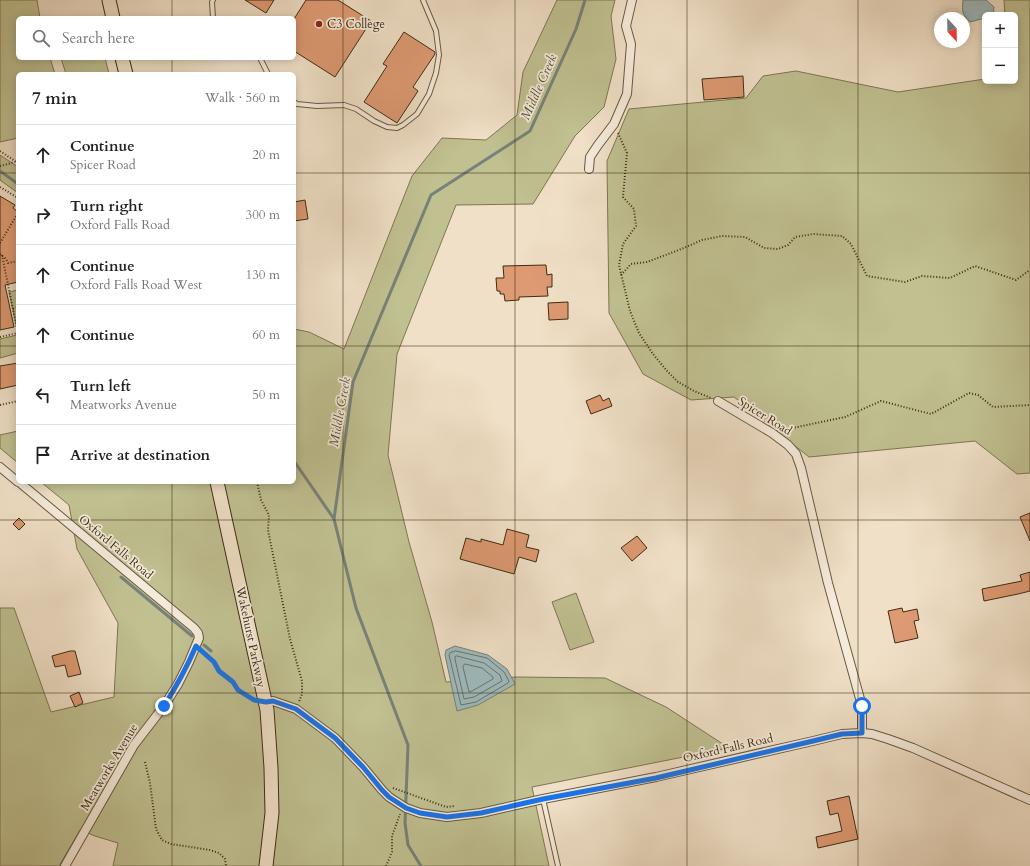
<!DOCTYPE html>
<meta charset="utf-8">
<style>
:root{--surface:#fff;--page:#f2f2f2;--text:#222;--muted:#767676;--line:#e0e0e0}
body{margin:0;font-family:Cardo,serif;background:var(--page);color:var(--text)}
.controls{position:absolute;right:12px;top:12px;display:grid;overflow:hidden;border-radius:6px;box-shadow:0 2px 10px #0003}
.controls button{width:36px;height:36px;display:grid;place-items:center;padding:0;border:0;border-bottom:1px solid var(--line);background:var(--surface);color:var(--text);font:20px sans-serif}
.compass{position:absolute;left:934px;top:12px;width:36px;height:36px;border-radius:50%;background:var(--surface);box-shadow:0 2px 10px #0003;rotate:158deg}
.stop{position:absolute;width:12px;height:12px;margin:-9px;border:3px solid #1a73e8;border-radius:50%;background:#fff}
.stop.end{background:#1a73e8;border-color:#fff;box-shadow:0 1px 4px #0008}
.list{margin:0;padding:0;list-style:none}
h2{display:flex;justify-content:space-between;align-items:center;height:52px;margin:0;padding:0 16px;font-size:17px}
h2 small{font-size:13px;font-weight:400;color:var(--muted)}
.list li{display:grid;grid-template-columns:26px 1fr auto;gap:12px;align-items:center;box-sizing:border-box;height:60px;padding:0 16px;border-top:1px solid var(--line)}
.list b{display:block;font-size:15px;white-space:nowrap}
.list p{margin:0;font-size:13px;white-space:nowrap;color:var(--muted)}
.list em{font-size:13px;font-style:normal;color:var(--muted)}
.icon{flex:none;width:22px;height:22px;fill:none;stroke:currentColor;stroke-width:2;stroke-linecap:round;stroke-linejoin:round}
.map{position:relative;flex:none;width:1030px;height:866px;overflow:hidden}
.search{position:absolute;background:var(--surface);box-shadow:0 2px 10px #0003;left:16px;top:16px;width:280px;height:44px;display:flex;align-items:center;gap:10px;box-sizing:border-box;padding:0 14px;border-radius:6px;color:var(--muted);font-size:15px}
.panel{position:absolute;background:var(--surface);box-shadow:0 2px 10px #0003;left:16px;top:72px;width:280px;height:412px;border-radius:6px}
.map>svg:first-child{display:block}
</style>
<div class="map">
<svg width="1030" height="866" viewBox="0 0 1030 866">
<rect width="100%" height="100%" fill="#f0e0c7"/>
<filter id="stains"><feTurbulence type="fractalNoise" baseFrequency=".005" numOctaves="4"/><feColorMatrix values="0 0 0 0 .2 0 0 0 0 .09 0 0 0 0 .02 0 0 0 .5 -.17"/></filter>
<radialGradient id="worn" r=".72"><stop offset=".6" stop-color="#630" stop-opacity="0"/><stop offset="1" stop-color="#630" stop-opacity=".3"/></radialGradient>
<path fill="#c0c091" stroke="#7e7652" d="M0 0H37L40 18H18V58H50L55 74H18V138L0 142Z
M557 0H615L611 16 616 59 604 107 575 136 533 204 456 205 397 354 388 455 409 542 432 622 446 682 516 677 605 678 666 707 729 748 532 787 549 866H113L118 843 95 836 80 830 59 866H0V608H14L51 712 114 697 118 623 77 549 69 505 41 482H294V329L309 332 344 349 412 176 442 138 486 140 517 115 523 72Z
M1004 0H1030V473L1017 474 975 441 809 457 734 397 691 400 643 374 609 313 607 161 629 109 746 98 763 76 796 71 898 92 985 79V81H1015V15H1005Z
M61 58H105L109 74H66Z
M0 155 18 167V193L0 180Z
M18 290V333L9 292Z
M17 335 18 353 0 358V339Z
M18 431V463L0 448V435Z
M576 593 594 642 570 650 552 602Z"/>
<path fill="#9ebbbf" stroke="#77827a" d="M963 0H986L994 7 993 15H985V18L970 22C962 14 962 12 963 0Z
M455 646 488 655 507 669 515 684 478 705 457 711 445 655 446 650Z"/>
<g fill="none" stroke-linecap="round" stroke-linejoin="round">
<path stroke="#6e7469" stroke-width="1" d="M456 651 487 658 504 672 509 681 508 683 476 702 461 705 449 655 450 653Z
M457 656 484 663 500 675 502 681 474 697 464 699 455 659V657Z
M465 664 482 668 493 677V679L472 691 469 692 463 667Z"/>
<path stroke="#77827a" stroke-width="3" d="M0 171 18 184
M294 461 334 519
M121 577 192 636
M204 645 211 651
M421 866 408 845 405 823 408 745 356 608 334 519 353 382 431 195 530 131 576 29 585 0"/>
</g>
<path fill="#de9a72" stroke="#3d2c13" d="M245 0H274L266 13Z
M306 0H338L371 21 335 77 294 51V19Z
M404 32 435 52V54L413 87 418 91 397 123 364 102 387 66 383 64Z
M743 76 744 97 704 100 702 79Z
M0 196 15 205 13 208 18 212V282L5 285 14 327 0 330Z
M305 200 308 219 294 221V202Z
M546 265 547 275 552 274V287H547L548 296 519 297V300L505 301 504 294H500V291H497L496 278H504L503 266Z
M568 302V319L549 320 548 303Z
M18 363V385L0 389V366Z
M600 395 603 401 609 398 612 406 591 414 586 401Z
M1030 513V541L1020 517Z
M19 518 25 524 19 530 13 524Z
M507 529 529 535 526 547 539 550 536 562 519 557 514 574 460 559 466 538 481 542V539L503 545Z
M637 536 647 548 632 561 621 548Z
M1030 572V591L1018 594 984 601 982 589 1022 581 1020 575Z
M902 608 903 612 917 609 919 620 914 621 918 638 895 643 888 611Z
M70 651H75L81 674 68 677 65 665 55 667 52 656Z
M79 692 83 703 75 707 70 696Z
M849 796 858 839 818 848 816 837 842 831 838 813 830 815 827 801Z"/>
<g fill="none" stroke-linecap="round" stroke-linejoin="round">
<defs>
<path id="service" d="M213 18 212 2 213 0
M260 58 268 74
M294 102 297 104 317 106 344 105 356 109 374 121 387 127 397 128 403 125 417 114 429 94 436 73 439 55 436 31 423 0
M543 799 558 866"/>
<path id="minor" d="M589 169 590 157 598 145 614 124 627 94 631 44 626 26 632 0
M718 401 772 433 788 445 796 454 801 468 828 583 862 706V733
M0 467 18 482
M19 482 194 628 198 633 199 638 189 662 178 684 164 706 134 745 65 866
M265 702 273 701 296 709 335 738 363 767 382 790 389 797 406 808 420 813 447 817 481 813 543 799 656 777 813 741 842 734 862 733 872 734 888 739 913 748 1030 800"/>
<path id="primary" d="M109 0 113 18
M122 58 126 74
M217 482 267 710 271 768 272 813 266 866"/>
</defs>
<use href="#service" stroke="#6a5940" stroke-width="6"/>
<use href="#minor" stroke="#6a5940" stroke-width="10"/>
<use href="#primary" stroke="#3d2c13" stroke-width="15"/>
<path stroke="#3d2c13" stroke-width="2" stroke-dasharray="1 2" stroke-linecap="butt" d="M618 133 627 153 623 197 634 209 636 226 623 244 619 265 630 311 639 333 653 354 667 371 678 382 694 391 711 398
M0 151 18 163
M0 166 15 162
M0 187 18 198
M0 243 18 213
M0 254 6 259 8 263 18 261
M2 255 18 334
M621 275 631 264 647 262 684 248 702 240 722 236 745 237 764 248 778 249 788 245 795 237 813 234 842 236 851 244 867 276 905 282 922 276 950 278 975 266 1016 280 1030 270
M13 309 18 307
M0 337 18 333
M0 405 18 401
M783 430 845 417 881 401 931 414 969 393 978 395 993 407 1030 405
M257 482 261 500 269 515 268 530 290 639 302 681V694L299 702
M203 652 214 662 219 671 233 682 238 690 253 699
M145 762 150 783 156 829 162 840 171 844 210 850 219 853 225 859 226 866
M393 788 446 807 454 806
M386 866 392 852V836L400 814"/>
<use href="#service" stroke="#f5ebdb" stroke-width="4"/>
<use href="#minor" stroke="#f5ebdb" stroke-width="8"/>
<use href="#primary" stroke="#f0e0c7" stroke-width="13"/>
</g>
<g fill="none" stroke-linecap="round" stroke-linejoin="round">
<path stroke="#1a73e8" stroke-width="5" d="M164 706C176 687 187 667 196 646L214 662 219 671 233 682 238 690 254 700 266 702 273 701 296 709 335 738 363 767 382 790 389 797 406 808 420 813 447 817 481 813 543 799 656 778 813 741 842 734 862 733V706"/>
</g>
<path fill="none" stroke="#3d2c13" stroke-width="1" stroke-opacity="0.55" d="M172 0V18M343 0V866M515 0V866M687 0V866M858 0V866M172 58V74M0 173H18M294 173H1030M0 346H18M294 346H1030M172 482V866M0 520H1030M0 693H1030"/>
<circle fill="#8f2418" stroke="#f5ebdb" stroke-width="1.5" cx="319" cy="24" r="4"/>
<g text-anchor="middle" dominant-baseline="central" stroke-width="3.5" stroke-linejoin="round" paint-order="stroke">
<g font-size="12" fill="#3d2c13" stroke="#f5ebdb" text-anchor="start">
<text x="327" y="24">C3 College</text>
</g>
<g font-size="12" fill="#3d2c13" stroke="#f5ebdb">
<text transform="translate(765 416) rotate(32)">Spicer Road</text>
<text transform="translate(116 547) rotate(40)">Oxford Falls Road</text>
<text transform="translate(251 637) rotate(78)">Wakehurst Parkway</text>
<text transform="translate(728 748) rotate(-13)">Oxford Falls Road</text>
<text transform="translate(109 767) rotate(-59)">Meatworks Avenue</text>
</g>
<g font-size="13" font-style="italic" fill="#55503e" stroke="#f5ebdb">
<text transform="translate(539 87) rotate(-66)">Middle Creek</text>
<text transform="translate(340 412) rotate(-80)">Middle Creek</text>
</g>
</g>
<rect width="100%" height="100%" filter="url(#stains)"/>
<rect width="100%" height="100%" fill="url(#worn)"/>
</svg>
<div class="controls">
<button>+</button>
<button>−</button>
</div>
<svg class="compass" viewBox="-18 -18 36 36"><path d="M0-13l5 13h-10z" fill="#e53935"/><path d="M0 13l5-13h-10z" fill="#767676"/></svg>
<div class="stop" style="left:862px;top:706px"></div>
<div class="stop end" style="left:164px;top:706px"></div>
<div class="search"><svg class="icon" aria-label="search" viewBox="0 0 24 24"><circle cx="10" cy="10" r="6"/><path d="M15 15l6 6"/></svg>Search here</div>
<section class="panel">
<h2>7 min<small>Walk · 560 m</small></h2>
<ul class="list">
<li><svg class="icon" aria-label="ahead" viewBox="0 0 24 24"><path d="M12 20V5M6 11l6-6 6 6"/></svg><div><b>Continue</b><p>Spicer Road</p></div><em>20 m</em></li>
<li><svg class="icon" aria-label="right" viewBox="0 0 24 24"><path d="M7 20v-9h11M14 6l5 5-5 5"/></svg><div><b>Turn right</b><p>Oxford Falls Road</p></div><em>300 m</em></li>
<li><svg class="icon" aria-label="ahead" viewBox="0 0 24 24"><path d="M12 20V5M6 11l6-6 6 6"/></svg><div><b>Continue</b><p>Oxford Falls Road West</p></div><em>130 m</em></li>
<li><svg class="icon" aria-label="ahead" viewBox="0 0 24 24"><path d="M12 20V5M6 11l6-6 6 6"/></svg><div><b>Continue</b></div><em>60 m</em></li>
<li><svg class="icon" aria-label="left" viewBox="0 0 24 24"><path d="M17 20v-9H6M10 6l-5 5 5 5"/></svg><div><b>Turn left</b><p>Meatworks Avenue</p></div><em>50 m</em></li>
<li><svg class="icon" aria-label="arrive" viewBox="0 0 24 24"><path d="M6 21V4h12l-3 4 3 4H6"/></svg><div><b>Arrive at destination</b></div></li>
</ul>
</section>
</div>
